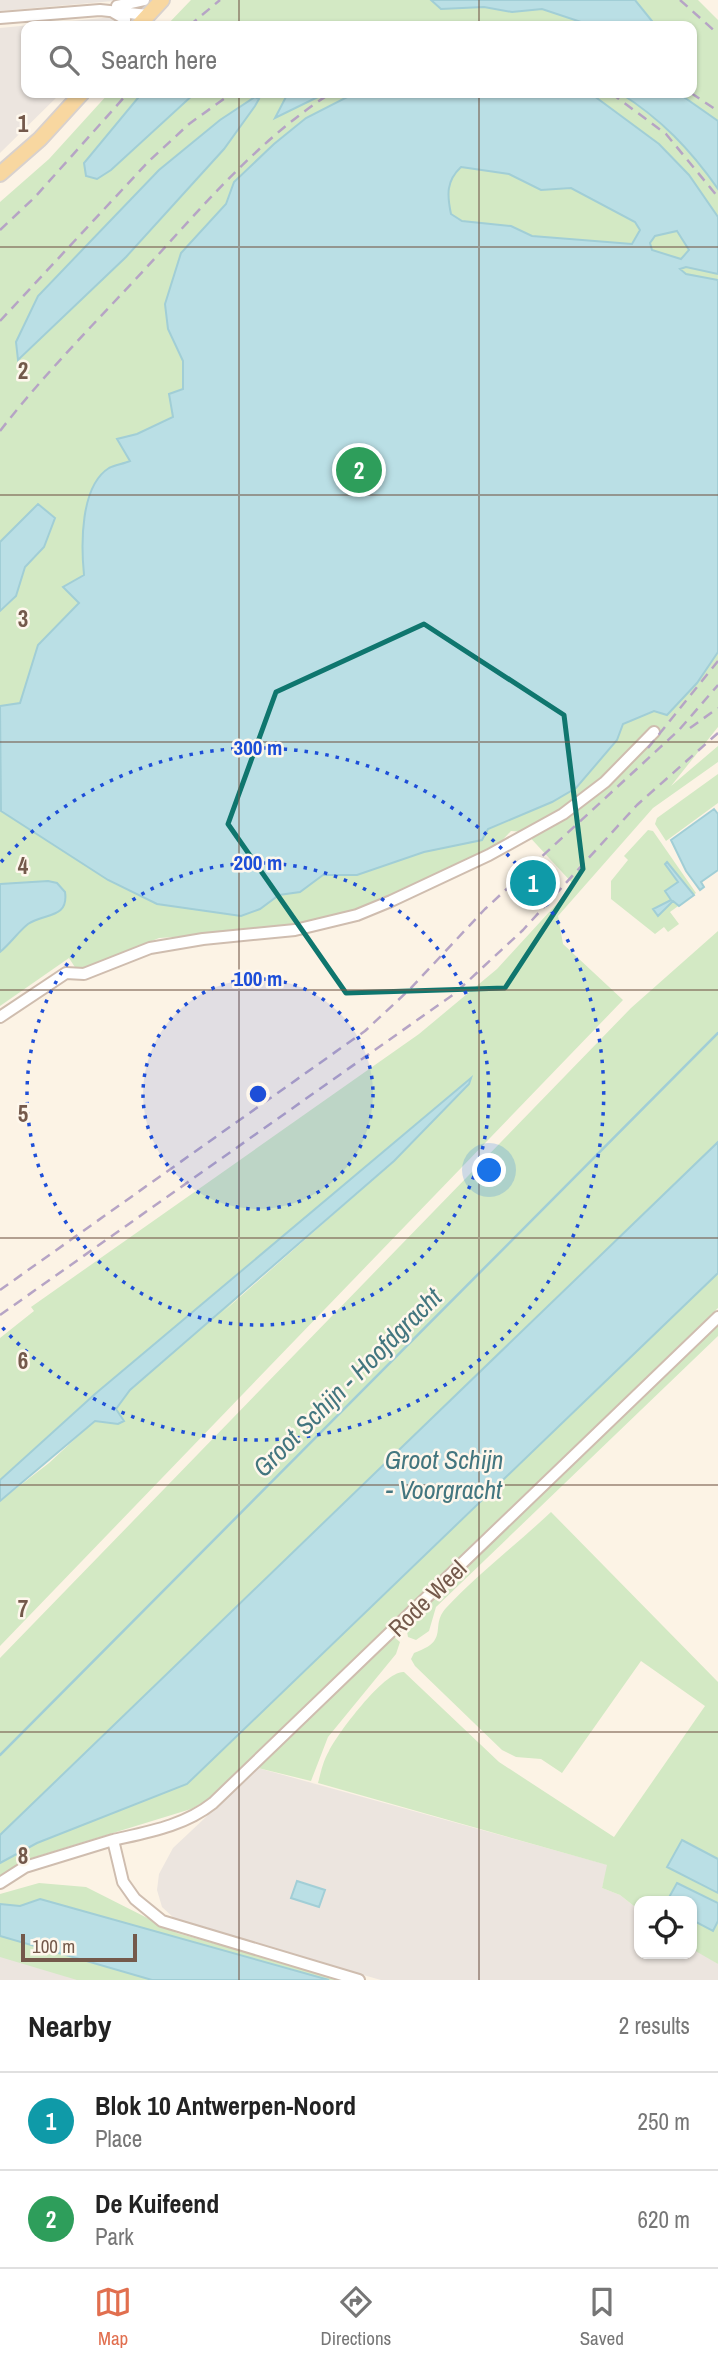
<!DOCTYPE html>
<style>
:root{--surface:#fff;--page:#f6f6f6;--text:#222;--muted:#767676;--line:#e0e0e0;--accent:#e16f4f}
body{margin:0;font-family:"Archivo Narrow",sans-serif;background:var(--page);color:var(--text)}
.controls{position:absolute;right:21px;bottom:21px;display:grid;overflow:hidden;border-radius:14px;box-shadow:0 2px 5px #0004}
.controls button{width:63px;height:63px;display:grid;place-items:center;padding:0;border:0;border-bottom:2px solid var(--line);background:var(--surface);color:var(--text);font:35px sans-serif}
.scale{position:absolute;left:21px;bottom:18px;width:116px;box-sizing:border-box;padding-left:7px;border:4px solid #74594b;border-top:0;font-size:19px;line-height:24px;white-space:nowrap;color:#74594b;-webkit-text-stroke:5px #fef7ec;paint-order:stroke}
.you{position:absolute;left:490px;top:1171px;width:24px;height:24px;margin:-18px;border:5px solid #fff;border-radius:50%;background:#1a73e8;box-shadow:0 0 0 10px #1a73e833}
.badge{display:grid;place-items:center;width:46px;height:46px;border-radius:50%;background:var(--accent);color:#fff;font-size:23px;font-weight:700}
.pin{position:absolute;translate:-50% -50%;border:4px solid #fff;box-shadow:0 2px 7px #0006}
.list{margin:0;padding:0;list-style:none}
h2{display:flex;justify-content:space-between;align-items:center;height:91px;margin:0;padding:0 28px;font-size:30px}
h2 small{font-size:23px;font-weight:400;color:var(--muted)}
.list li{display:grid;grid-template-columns:46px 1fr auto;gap:21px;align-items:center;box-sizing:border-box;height:98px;padding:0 28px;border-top:2px solid var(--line)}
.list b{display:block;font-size:26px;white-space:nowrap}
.list p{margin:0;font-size:23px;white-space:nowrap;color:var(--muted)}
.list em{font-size:23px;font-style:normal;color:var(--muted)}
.icon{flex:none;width:38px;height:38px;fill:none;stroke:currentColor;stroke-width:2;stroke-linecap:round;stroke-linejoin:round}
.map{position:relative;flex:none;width:718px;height:1980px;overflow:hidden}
.search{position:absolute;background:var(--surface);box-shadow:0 2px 5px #0004;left:21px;right:21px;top:21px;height:77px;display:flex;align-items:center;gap:18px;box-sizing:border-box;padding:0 24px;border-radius:14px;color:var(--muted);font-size:26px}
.sheet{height:287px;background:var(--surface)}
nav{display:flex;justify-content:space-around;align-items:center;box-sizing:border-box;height:98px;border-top:2px solid var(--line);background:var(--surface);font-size:19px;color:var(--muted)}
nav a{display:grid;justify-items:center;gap:4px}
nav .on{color:var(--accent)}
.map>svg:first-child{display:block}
</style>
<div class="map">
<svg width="718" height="1980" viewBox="0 0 718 1980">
<rect width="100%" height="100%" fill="#fcf3e5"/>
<path fill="#ece5df" d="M0 0H125L0 11Z
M113 17 115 26H26V93H61L0 153V28Z
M258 1768 608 1865 602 1888 620 1895 639 1910V1954H692V1949L700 1952 718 1964V1980H381L195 1928 175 1919 162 1907 157 1890 159 1874 173 1848Z
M0 1948 115 1980H0Z"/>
<path fill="#d3e9c4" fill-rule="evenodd" d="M191 0H698L718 20V727L671 786 718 746V762L653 808 558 916 563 944 623 1000 0 1646V1501L49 1463 106 1410 0 1492V1338L34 1311 31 1307 419 1034 497 969 574 885 525 832 511 831 495 848 425 881 337 918 256 932 159 938 78 972 69 958 0 1006V202L49 159 109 93H692V26H166ZM471 1078 469 1084 394 1161 223 1312Z
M718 774V803L666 841 655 824 657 818Z
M648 830 653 831 696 893 670 912 679 924 668 932 664 927 655 934 611 899V881L628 860 624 856Z
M718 931V1308L206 1801 191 1809 22 1861 0 1877V1658L631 1008Z
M718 1323V1336L436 1607 429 1631 416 1640 408 1637 406 1626Z
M551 1512 718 1682V1964L692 1949V1901H639V1910L620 1895 602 1888 607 1865 318 1783C321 1772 323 1761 329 1751 338 1733 385 1670 404 1672L499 1762 614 1837 705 1706 641 1661 562 1773 541 1759 516 1757 502 1750 415 1666 411 1659 414 1653C451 1640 429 1627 446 1608 478 1574 517 1544 551 1512Z
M394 1637 400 1642 396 1654 328 1737 311 1781 258 1768Z
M39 1883 86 1887 177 1933 344 1980H231L0 1909V1894Z
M0 1936 152 1980H77L0 1957Z"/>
<path fill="#badfe5" stroke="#a1ced6" stroke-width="2" fill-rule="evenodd" d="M431 0H635L656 26 624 22 593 26 542 9 512 12 484 7 441 9Z
M142 93H195L111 170 97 179 86 176 84 163Z
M288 93H326L275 118Z
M355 93H590L659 144 689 175 718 217V274L686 267 680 269 686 274 718 280V652L697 683 667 715 654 711 623 724 617 740 576 788 552 802 488 829 482 840 424 852 357 875H323L300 892 279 895 260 909 241 916 157 904 108 880 1 811 0 706 20 703 38 645 79 603 63 587 84 575C81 545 80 486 109 468 115 465 123 464 130 461L117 439 137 434 173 417 169 394 183 389V361L168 329 165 304 181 253 226 204 234 182 274 144 306 118ZM461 167 509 174 541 190 571 188 635 222 640 230 632 244 532 236 511 226 462 221 451 214C447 195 446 181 461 167ZM677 231 689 250 681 259 652 250 650 243 655 236Z
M620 93H678L718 121V189C690 149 661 119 620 93Z
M255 97 259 99 255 106 224 149 126 257 18 360 16 342 38 296 159 170 220 120Z
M38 504 55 518 44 547 25 567 16 596 0 611V542Z
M714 809 718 814V870L701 882 704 887 700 890 686 871 671 840Z
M667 862 694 895 679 906 673 901 658 916 653 909 671 900 665 891 678 882 665 864Z
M48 881 57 883 65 892C69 919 44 913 28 924 18 932 10 944 0 952V884Z
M471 1078 469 1084 394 1161 130 1390 116 1409 124 1421 118 1424 95 1421 0 1501V1480L95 1394Z
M718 1142V1273L187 1784 37 1843 0 1863V1835Z
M682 1840 718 1859V1893L667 1867Z
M297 1881 325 1890 319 1907 291 1898Z
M677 1883 718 1903V1921L713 1931 692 1920V1901H667Z
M40 1899 329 1980H152L0 1936V1904L20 1906Z"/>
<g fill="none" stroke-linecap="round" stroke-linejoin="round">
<path stroke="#a1ced6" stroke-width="2.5" d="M0 1755 718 1033"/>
<defs>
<path id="minor" d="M117 6 144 0
M113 12 125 19V26
M0 18 100 10 148 15
M0 1017 66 973 84 974 150 948 203 939 295 930 357 915 391 901 489 855 563 814 605 782 654 732
M113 1840C148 1832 184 1826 213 1803L718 1317
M0 1883 25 1867 113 1840 123 1882 135 1899 162 1921 359 1980"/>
<path id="major" d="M138 26 162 0
M0 174 40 139 82 93"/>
</defs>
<use href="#minor" stroke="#cfbdaf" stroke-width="14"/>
<use href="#major" stroke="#d8d1cd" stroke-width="18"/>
<use href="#minor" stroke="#fff" stroke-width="10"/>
<use href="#major" stroke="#f8d7a0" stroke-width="14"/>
<path stroke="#b6a4c5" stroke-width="2.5" stroke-dasharray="10 7" stroke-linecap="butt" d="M680 0 718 34
M189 26 220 0
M611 93 666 134 718 197
M691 93 718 111
M0 230 35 197 128 93
M0 321 148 162 189 124 232 93
M0 431C44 374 96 322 146 268 203 206 259 139 331 93
M690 728 718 708
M648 748 718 661
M0 1290 365 1031 409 990 485 909 679 730 718 685
M0 1315 454 994 523 930 637 805 718 733"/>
</g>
<path fill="none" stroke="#0f766e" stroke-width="5" stroke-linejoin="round" d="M424 624 564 715 583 869 505 988 346 993 228 824 276 692Z"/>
<path fill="none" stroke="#74594b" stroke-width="2" stroke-opacity="0.55" d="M239 0V26M479 0V26M239 93V1980M479 93V1980M0 247H718M0 495H718M0 742H718M0 990H718M0 1238H718M0 1485H718M0 1732H718"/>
<circle cx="258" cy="1094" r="115" fill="#1d4ed8" fill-opacity=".12"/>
<g fill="none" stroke="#1d4ed8" stroke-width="3.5" stroke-dasharray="3.5 7">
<circle cx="258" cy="1094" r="115"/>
<circle cx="258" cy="1094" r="231"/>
<path d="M1 862A346 346 0 1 1 1 1326"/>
</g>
<g text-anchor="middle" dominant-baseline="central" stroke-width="5" stroke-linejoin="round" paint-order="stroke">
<g font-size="24" fill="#74594b" stroke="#fef7ec">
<text transform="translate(427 1598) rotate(-44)">Rode Weel</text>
</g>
<g font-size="26" font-style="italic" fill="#43767f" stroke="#fef7ec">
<text transform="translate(347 1382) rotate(-45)">Groot Schijn - Hoofdgracht</text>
<text x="444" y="1459">Groot Schijn<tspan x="444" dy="30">- Voorgracht</tspan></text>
</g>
</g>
<g font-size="23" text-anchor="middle" font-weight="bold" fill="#74594b" stroke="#fef7ec" stroke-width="5" stroke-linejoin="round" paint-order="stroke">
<text x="23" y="132">1</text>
<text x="23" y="379">2</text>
<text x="23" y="627">3</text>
<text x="23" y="874">4</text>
<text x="23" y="1122">5</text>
<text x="23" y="1369">6</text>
<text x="23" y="1617">7</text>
<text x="23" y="1864">8</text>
</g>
<circle cx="258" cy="1094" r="10" fill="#1d4ed8" stroke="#fef7ec" stroke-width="3.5"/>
<g font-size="21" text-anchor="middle" font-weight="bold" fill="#1d4ed8" stroke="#fef7ec" stroke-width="5" stroke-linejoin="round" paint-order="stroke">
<text x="258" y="755">300 m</text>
<text x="258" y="870">200 m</text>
<text x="258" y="986">100 m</text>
</g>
</svg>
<div class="controls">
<button><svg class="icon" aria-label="locate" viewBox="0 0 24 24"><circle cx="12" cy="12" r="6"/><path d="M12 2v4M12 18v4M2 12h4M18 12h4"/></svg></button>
</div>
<div class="scale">100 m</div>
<div class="you"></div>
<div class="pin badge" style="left:533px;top:883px;background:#0f9aa8">1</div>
<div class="pin badge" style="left:359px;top:470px;background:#2e9e5b">2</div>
<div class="search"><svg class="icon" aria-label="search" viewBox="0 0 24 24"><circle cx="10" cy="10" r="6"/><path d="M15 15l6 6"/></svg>Search here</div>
</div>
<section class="sheet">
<h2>Nearby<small>2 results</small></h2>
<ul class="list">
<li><span class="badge" style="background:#0f9aa8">1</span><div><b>Blok 10 Antwerpen-Noord</b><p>Place</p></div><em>250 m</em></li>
<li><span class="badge" style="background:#2e9e5b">2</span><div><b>De Kuifeend</b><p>Park</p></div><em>620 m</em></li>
</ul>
</section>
<nav>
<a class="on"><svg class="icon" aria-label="map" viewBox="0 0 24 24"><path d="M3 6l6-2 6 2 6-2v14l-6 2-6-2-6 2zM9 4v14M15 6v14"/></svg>Map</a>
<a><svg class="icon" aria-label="directions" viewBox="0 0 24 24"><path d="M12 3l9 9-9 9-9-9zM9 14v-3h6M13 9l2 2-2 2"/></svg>Directions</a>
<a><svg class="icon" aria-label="saved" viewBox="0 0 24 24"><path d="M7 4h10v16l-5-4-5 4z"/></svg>Saved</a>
</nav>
